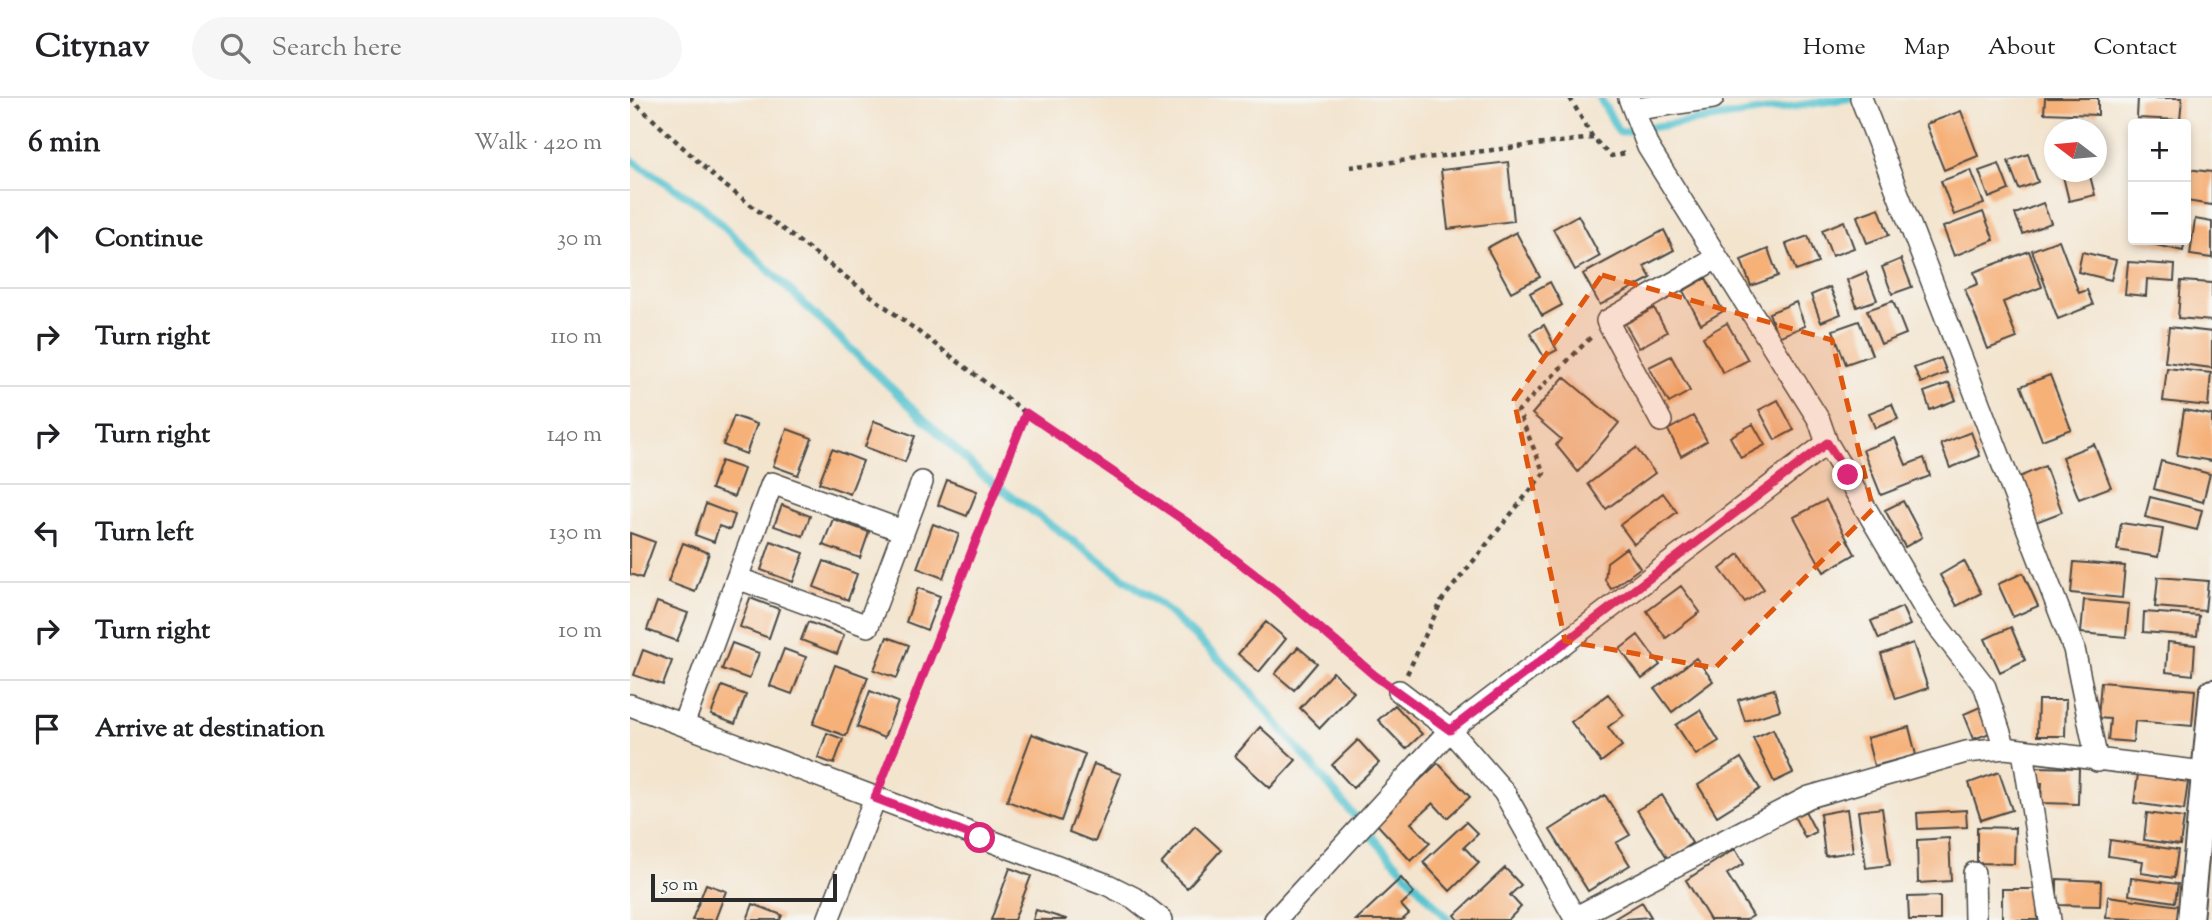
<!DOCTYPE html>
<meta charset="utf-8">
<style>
:root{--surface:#fff;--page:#f6f6f6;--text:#202124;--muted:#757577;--line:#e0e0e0}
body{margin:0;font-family:"Sorts Mill Goudy",serif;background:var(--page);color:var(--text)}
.controls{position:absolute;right:21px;top:21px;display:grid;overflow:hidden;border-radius:7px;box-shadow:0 4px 10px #0003}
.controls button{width:63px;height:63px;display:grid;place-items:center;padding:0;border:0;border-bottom:2px solid var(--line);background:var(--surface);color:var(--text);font:35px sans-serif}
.compass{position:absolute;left:1414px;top:21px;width:63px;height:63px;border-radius:50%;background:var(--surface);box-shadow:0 4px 10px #0003;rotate:286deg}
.scale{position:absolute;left:21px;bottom:18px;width:186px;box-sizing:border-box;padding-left:7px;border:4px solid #2b2b2b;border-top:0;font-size:19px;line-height:24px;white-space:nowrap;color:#2b2b2b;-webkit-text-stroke:5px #f6f6f2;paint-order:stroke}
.stop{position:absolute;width:21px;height:21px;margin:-16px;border:5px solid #db2777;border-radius:50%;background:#fff}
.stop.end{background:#db2777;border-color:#fff;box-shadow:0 2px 7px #0008}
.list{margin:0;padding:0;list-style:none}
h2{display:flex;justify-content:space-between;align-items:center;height:91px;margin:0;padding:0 28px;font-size:30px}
h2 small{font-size:23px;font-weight:400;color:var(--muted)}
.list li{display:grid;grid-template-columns:46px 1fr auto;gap:21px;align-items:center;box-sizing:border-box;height:98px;padding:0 28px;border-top:2px solid var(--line)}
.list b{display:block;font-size:26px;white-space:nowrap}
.list em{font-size:23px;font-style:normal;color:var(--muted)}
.icon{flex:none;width:38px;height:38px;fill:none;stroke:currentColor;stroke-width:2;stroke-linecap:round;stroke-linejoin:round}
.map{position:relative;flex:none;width:1582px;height:822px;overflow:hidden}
header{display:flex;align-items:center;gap:42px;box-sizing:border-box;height:98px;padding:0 35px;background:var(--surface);border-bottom:2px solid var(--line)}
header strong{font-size:33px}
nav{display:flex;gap:38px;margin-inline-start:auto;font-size:24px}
.search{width:490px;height:63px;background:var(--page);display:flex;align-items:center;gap:18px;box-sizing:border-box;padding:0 24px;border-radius:38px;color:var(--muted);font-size:26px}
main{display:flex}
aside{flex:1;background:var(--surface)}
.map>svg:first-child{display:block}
</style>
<header>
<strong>Citynav</strong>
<div class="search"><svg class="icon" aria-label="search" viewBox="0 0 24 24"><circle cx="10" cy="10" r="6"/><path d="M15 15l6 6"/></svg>Search here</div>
<nav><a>Home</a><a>Map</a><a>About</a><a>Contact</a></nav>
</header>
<main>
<aside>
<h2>6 min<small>Walk · 420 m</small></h2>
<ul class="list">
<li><svg class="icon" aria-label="ahead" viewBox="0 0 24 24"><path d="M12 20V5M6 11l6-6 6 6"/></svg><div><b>Continue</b></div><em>30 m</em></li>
<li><svg class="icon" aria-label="right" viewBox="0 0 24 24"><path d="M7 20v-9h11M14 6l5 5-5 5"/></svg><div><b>Turn right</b></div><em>110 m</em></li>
<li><svg class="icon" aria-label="right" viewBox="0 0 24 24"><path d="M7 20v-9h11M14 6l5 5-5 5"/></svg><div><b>Turn right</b></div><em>140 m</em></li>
<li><svg class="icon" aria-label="left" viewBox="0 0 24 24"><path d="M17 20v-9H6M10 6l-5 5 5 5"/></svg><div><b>Turn left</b></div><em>130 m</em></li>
<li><svg class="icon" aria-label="right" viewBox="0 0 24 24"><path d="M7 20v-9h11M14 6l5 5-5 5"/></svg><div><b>Turn right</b></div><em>10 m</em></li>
<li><svg class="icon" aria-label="arrive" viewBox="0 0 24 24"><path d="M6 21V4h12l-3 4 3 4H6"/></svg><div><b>Arrive at destination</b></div></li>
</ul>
</aside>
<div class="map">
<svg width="1582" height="822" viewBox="0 0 1582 822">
<rect width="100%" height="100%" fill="#f6f6f2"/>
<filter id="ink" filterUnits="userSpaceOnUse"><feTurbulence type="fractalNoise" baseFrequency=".0143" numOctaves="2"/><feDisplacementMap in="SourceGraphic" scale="14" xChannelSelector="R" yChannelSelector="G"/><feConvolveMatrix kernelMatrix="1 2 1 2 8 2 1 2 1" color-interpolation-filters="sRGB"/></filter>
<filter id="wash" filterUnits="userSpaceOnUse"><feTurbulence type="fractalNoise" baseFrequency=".00686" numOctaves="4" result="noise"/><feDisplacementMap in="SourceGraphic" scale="28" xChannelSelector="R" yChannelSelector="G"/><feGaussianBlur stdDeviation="1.57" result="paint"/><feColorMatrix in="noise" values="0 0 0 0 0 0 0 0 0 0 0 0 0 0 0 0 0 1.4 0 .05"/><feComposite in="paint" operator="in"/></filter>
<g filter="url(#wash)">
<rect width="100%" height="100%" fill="#f3e4ce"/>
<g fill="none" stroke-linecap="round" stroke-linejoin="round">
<path stroke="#57c3cf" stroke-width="8" d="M970 0 989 34 1220 0
M0 61 72 108 351 376 531 507 611 582 741 738 819 822"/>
</g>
<g id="blocks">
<path fill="#f6b179" d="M1415 0H1468V17L1414 15Z
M1508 0H1552L1550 22 1507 20Z
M1331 13 1348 58 1314 72 1296 26Z
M1398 56 1408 84 1389 91 1378 63Z
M878 64 884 123 818 131 811 72Z
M1369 66 1379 92 1359 100 1349 73Z
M1556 71 1582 74V107L1556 103Z
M1341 72 1354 106 1324 117 1311 83Z
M1432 74H1459L1465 97 1439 103Z
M1413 105 1421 125 1393 136 1385 116Z
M1249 110 1259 137 1237 145 1227 118Z
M1353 114 1364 142 1324 158 1313 129Z
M948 117 970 158 945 172 923 131Z
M1565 121 1582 124V160L1560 157Z
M1214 123 1224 150 1202 158 1192 132Z
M1034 132 1044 152 1014 168 1021 180 970 207 953 176Z
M886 134 910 179 881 194 857 150Z
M1178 138 1188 165 1166 173 1156 146Z
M1429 142 1449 195 1457 192 1463 207 1428 221 1402 152Z
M1503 142H1555L1553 153Z
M1138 151 1148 178 1121 188 1111 162Z
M1399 153 1412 189 1373 204 1387 240 1358 251 1335 191 1348 186 1344 174Z
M1452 154 1486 162 1481 182 1448 174Z
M1271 161 1282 189 1262 196 1252 169Z
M1498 164 1545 167 1544 183 1517 181 1516 198 1495 196Z
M1236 174 1247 202 1227 209 1217 182Z
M1076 180 1093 213 1071 226 1053 193Z
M1551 183 1582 185V223L1548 220Z
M920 184 932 207 912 218 900 195Z
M1200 189 1211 216 1191 224 1181 197Z
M1263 203 1276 236 1251 246 1237 212Z
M1166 204 1175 228 1148 239 1139 215Z
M1024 210 1037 234 1009 250 995 226Z
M1229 223 1242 257 1216 266 1203 232Z
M1097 225 1118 262 1093 275 1073 239Z
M914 227 927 252 914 259 900 235Z
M1539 229 1582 234V270L1535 264Z
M1041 258 1060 293 1039 305 1019 269Z
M1311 260 1317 275 1291 285 1284 270Z
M1537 270 1581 275 1578 308 1533 303Z
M1420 277 1441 331 1412 342 1391 288Z
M934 279 989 325 948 374 926 347 931 341 902 316Z
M1319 285 1326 302 1300 312 1294 294Z
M1148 302 1164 332 1145 342 1129 312Z
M1262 306 1268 321 1245 330 1239 315Z
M1554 312 1582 317V363L1547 357Z
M104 318 127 326 116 356 93 347Z
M1063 318 1077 343 1051 358 1038 332Z
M244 323 285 338 275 364 235 349Z
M1123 326 1135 347 1111 360 1100 339Z
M157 331 182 340 168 377 143 368Z
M1341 334 1350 358 1320 370 1311 346Z
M1265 340 1276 367 1294 360 1300 378 1251 397 1233 352Z
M1464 346 1481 389 1449 401 1432 359Z
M1006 350 1025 375 976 411 958 386Z
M202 351 233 363 220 396 189 385Z
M91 363 114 371 104 399 81 391Z
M1531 363 1580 376 1573 404 1524 391Z
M1415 368 1432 414 1406 424 1389 379Z
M317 382 347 393 337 418 308 407Z
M1033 395 1047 414 1004 446 990 427Z
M1520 399 1572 412 1567 432 1515 419Z
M1196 402 1225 456 1194 474 1164 419Z
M1273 403 1292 439 1275 449 1255 412Z
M76 406 105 417 100 432 89 428 84 444 65 437Z
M152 407 180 418 173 438 144 428Z
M203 421 239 434 230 460 193 447Z
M1491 425 1533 431 1528 459 1487 452Z
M303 426 329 436 313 480 287 470Z
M0 435 25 444 12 480 0 476Z
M141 443 174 455 163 484 131 472Z
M53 445 79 455 65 494 38 484Z
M996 450 1010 470 981 491 975 482 977 464Z
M1109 456 1134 491 1115 504 1090 471Z
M194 463 227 476 218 502 184 489Z
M1334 463 1351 495 1327 508 1310 477Z
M1444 464 1495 468 1492 500 1441 495Z
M1393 475 1408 508 1383 519 1368 486Z
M1528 479 1578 483 1575 513 1525 509Z
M1051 488 1070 514 1036 540 1017 513Z
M288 490 310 498 297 532 276 524Z
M120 500 149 511 139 540 110 529Z
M1454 502 1499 506 1496 539 1451 535Z
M27 504 58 515 47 543 17 532Z
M1272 509 1280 527 1249 541 1241 523Z
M1514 514 1569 518 1567 538 1513 534Z
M178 524 214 537 207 556 171 542Z
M636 524 656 541 629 574 608 556Z
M1381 529 1395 562 1370 574 1355 541Z
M1008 537 1030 567 1012 581 990 551Z
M257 539 279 547 267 580 244 572Z
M1538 544 1565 547 1563 577 1536 574Z
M102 545 129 555 119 581 92 571Z
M1283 545 1298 590 1266 601 1251 556Z
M668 549 687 565 664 592 645 576Z
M154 551 176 559 162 596 140 588Z
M13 552 42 563 33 587 4 577Z
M1066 560 1083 583 1042 614 1025 591Z
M205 567 238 579 216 638 183 626Z
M703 574 724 594 690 630 670 610Z
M1471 584 1565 592 1562 628 1505 623 1503 644 1478 642 1480 621 1468 620Z
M92 588 116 597 105 626 81 617Z
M1144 591 1150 612 1115 623 1108 602Z
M240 593 268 604 254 640 227 629Z
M978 596 994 617 978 629 992 648 971 664 941 624Z
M1408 602H1436L1435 638H1407Z
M765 607 792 636 776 651 748 622Z
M1350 609 1360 635 1344 641 1334 616Z
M1070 612 1089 643 1066 657 1046 627Z
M630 629 666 662 640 690 605 658Z
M1279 629 1286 657 1244 668 1237 640Z
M1143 631 1163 675 1144 684 1123 640Z
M197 635 213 641 204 666 188 660Z
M402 636 455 656 431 723 377 703Z
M728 642 749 665 723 690 702 667Z
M1111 660 1130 691 1087 718 1068 687Z
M808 665 840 699 817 720 803 705 781 725 800 745 781 763 745 724Z
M464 666 491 676 465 744 439 734Z
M1405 669 1449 670 1448 706 1411 705 1412 685H1404Z
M1369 674 1382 712 1351 722 1339 685Z
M1508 676 1558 684 1554 712 1504 705Z
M975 697 1000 737 986 745 1000 767 958 793 920 732Z
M1032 697 1062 745 1038 761 1007 712Z
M1252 710 1260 767 1236 770 1228 713Z
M1217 711 1223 754 1195 758 1190 716Z
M1336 712 1337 729 1288 731 1287 715Z
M1175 713 1186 734 1175 740 1164 718Z
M1517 715 1554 720 1550 747 1514 742Z
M836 724 848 736 834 749 849 765 820 793 793 764Z
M565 728 591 752 557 790 531 766Z
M1347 729 1385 730 1384 766 1347 765Z
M1319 740 1321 783 1288 785 1287 742Z
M1480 742 1548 752 1544 780 1511 775 1513 763 1478 758Z
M1105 751 1114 766 1097 776 1123 818 1116 822H1080L1056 782Z
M380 770 401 778 384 822H361Z
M875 770 891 787 880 797 891 809 878 822H829L825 817Z
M771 780 784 795 771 807 779 816 772 822H726Z
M1501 780 1548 786 1545 804 1499 797Z
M1427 781 1471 783 1470 808 1427 807Z
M76 786 96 793 85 822H62Z
M1372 791H1407L1408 822H1372Z
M1310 798V822H1279L1278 799Z
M1478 798 1550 808 1548 822 1476 820Z
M1012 804 1021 819 982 822Z
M123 806 152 817 150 822H117Z
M406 812 436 821V822H403Z"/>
</g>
</g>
<g filter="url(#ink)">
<use href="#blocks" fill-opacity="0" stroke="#494743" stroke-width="2"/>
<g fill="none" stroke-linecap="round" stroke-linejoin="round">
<defs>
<path id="minor" d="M999 0 1018 49 1189 322 1197 345 1296 513 1355 589 1375 650
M1231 0 1444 551 1467 663
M1006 11 1083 0
M1031 323 977 223 1087 160
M107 480 238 528 292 384
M769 593 820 632 874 694 946 822
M0 607 478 787 504 800 532 822
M53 627 142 385 273 433
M1393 653 1420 822
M1344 775 1345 822
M946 819 1179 699 1336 654 1375 650 1574 674
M198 822 245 700
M645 822 820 632 1197 345"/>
<path id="tertiary" d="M1560 822 1582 594"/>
</defs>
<use href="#minor" stroke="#494743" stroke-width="24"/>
<use href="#tertiary" stroke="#494743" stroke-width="28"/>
<path stroke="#494743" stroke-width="4.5" stroke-dasharray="5 5" stroke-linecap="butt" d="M0 0 89 83 396 315 558 425 650 496 751 582
M940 0 963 40 981 58 996 55
M720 69 963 40
M777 576 812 502 914 375 888 313 961 239
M253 679 396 315"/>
<use href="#minor" stroke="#fff" stroke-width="21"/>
<use href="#tertiary" stroke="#fff" stroke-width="24"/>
</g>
</g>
<g fill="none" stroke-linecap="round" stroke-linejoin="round" filter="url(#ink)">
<path stroke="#db2777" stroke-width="9" d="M350 740 245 700 396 315 558 425 650 496 744 577 820 632 1197 345 1218 377"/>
</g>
<path fill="#df570e" fill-opacity="0.2" stroke="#df570e" stroke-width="5" stroke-dasharray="14 9" stroke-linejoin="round" d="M972 177 1202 242 1243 411 1085 570 935 543 884 302Z"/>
</svg>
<div class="controls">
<button>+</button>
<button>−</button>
</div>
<svg class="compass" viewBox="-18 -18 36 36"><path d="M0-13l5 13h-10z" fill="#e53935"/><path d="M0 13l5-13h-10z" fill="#757577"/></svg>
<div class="scale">50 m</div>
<div class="stop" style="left:350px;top:740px"></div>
<div class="stop end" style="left:1218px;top:377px"></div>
</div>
</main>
